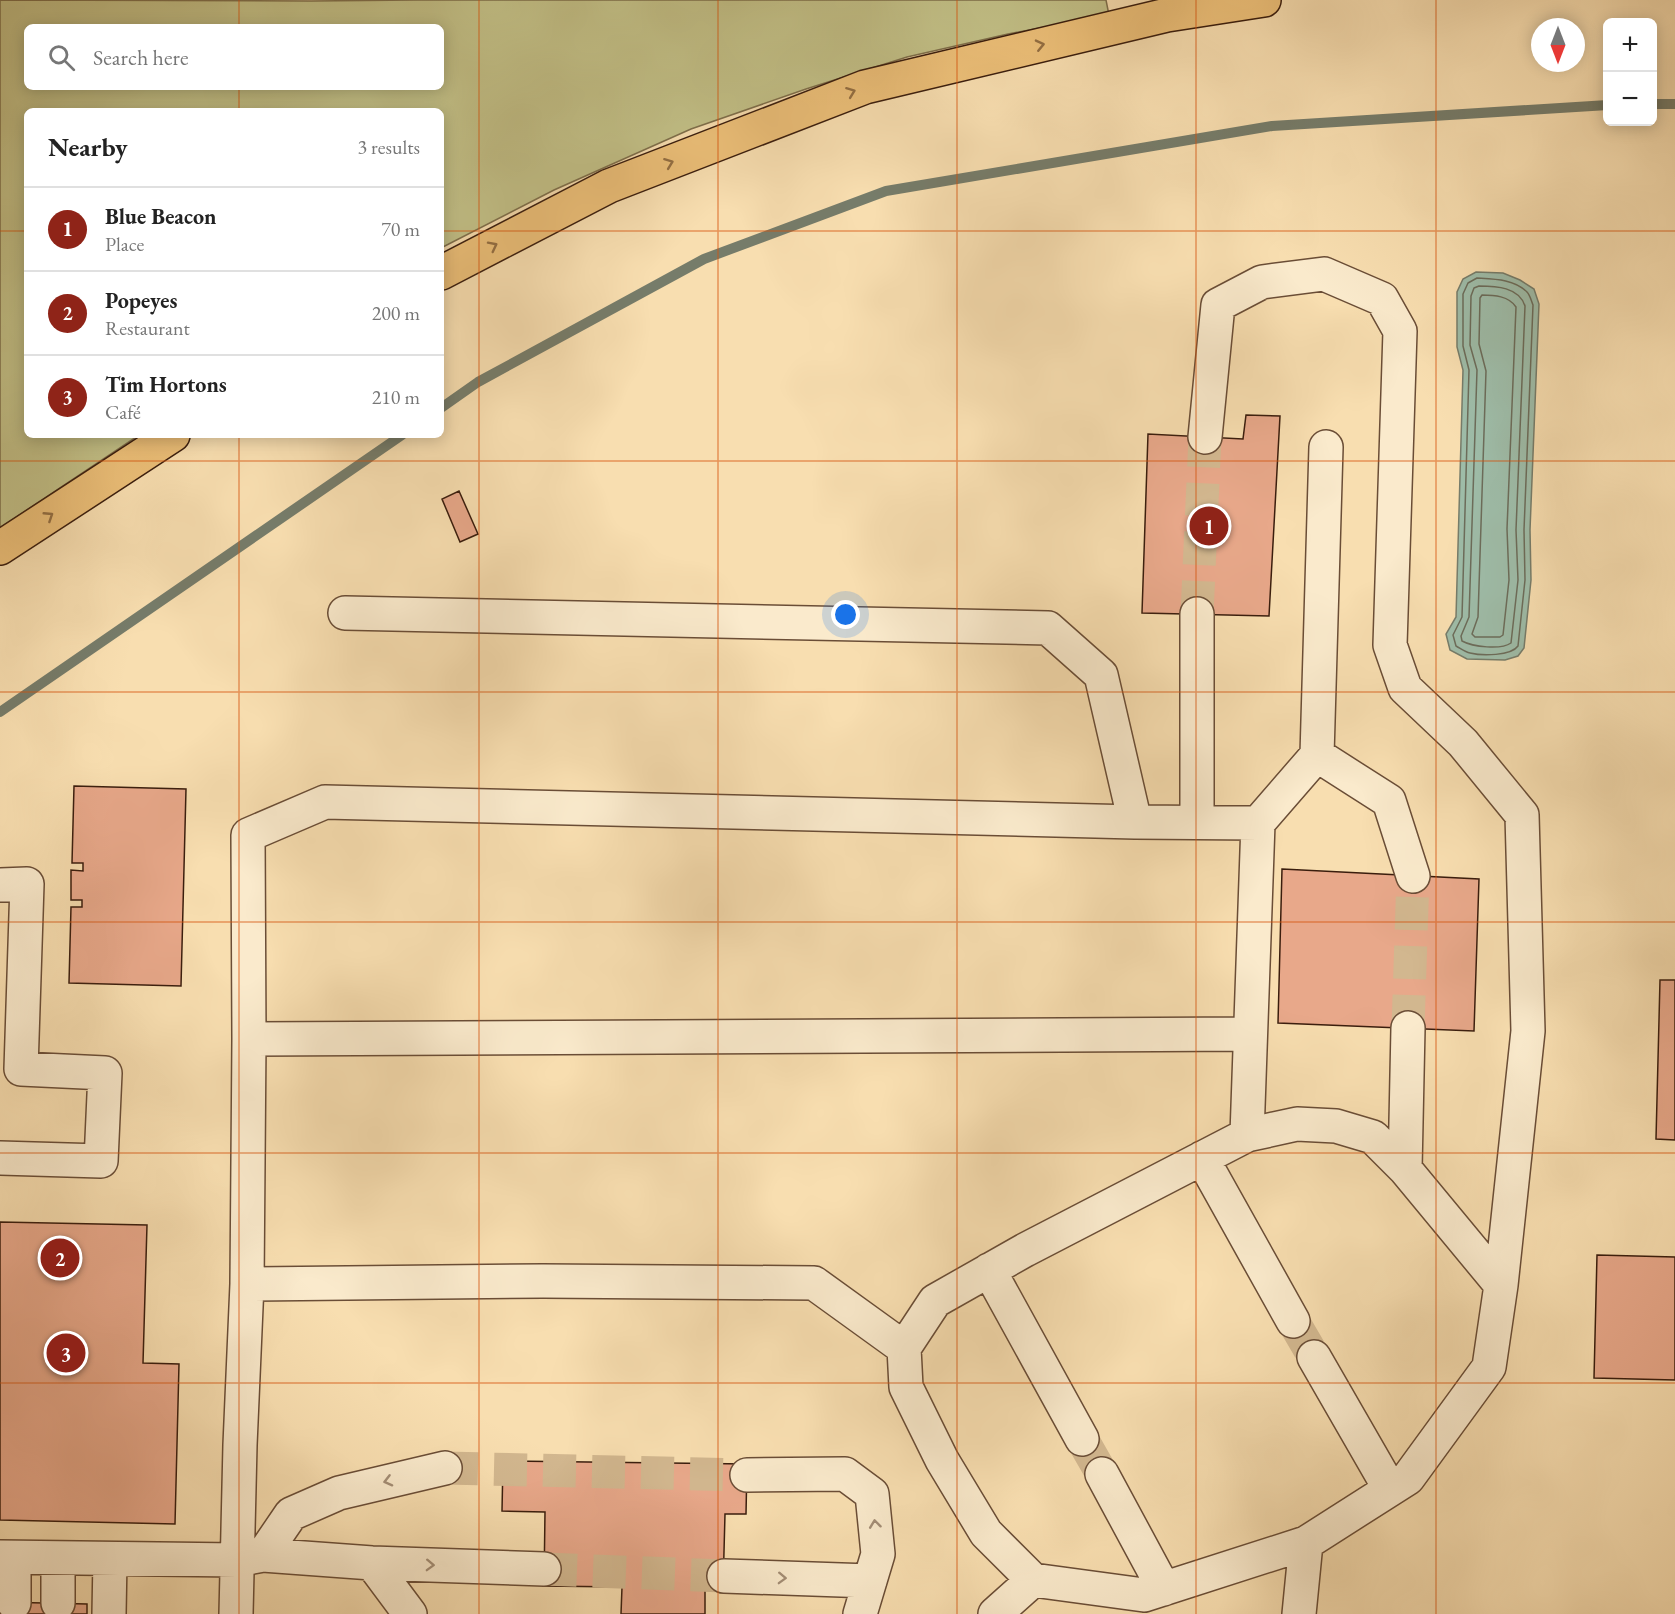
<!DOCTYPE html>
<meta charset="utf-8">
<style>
:root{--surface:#fff;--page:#f2f2f2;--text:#222;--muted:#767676;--line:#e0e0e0;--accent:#8f2418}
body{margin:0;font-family:"EB Garamond",serif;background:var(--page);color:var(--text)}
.controls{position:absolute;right:18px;top:18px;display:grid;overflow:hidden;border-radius:9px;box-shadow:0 3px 15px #0003}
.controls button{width:54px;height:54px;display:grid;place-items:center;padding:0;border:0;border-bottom:2px solid var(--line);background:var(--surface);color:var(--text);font:30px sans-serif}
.compass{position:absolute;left:1531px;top:18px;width:54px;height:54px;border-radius:50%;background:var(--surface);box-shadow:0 3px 15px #0003;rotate:180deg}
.you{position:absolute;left:846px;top:615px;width:21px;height:21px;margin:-15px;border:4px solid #fff;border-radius:50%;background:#1a73e8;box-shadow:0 0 0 9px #1a73e833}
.badge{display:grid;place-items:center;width:39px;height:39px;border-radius:50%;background:var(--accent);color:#fff;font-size:20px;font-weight:700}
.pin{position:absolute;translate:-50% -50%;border:3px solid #fff;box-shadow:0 2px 6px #0006}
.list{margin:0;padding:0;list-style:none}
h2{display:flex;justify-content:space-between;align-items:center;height:78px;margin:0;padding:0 24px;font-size:26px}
h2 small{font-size:20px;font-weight:400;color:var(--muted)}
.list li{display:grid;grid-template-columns:39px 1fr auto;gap:18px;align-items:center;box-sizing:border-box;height:84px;padding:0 24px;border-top:2px solid var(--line)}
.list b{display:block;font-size:22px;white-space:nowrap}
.list p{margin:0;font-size:20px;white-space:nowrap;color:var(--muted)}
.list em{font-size:20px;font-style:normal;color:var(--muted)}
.icon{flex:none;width:33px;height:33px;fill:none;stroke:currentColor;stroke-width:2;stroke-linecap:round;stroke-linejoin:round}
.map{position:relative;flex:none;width:1675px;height:1614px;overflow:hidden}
.search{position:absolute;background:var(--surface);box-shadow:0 3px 15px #0003;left:24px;top:24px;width:420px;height:66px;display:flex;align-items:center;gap:15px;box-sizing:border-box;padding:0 21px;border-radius:9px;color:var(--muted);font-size:22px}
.panel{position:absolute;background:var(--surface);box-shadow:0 3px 15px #0003;left:24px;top:108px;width:420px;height:330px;border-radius:9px}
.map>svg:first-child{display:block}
</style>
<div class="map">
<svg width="1675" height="1614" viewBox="0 0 1675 1614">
<rect width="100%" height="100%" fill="#f8deb0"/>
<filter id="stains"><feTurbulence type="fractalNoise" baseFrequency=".00333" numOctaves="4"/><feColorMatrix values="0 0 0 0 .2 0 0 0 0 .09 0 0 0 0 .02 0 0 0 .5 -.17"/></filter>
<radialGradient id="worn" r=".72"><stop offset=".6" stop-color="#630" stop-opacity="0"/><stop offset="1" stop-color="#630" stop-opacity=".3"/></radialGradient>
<path fill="#c2c087" stroke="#7e6e4a" stroke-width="1.5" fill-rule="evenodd" d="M0 0 311 1 417 0H1106L1109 15 1008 34 907 57 806 89 691 129 554 190 441 248V111H27V435H139L0 528ZM27 27H441V87H27Z"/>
<path fill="#9ebca8" stroke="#767c6a" stroke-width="1.5" d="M1476 272 1503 273 1520 280 1534 289 1539 304 1530 530 1531 580 1524 648 1518 656 1505 660 1467 659 1450 650 1446 634 1456 617 1463 370 1457 347V292L1463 279Z"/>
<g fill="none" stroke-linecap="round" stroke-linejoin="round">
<path stroke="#6c6c5a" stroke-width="1.5" d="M1477 278C1494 279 1514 279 1527 292 1530 295 1531 300 1533 305L1524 530 1525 580 1518 646C1511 656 1482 656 1470 653 1465 652 1460 648 1456 646L1453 635 1462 617 1469 370 1463 346V294L1468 283Z
M1479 286C1496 286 1519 287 1525 306L1516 530 1518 580 1511 643C1501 650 1473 647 1462 641L1461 636 1469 617 1477 370 1470 345 1471 296 1474 288Z
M1482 295C1494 295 1509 296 1516 307L1507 529 1509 580 1503 635 1500 637H1475L1472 634 1478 617 1486 371 1479 344 1480 298Z"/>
<path stroke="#767c6a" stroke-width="10" d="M1652 104H1675
M441 408 478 382 704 259 886 191 1272 126 1608 105
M0 712 402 435"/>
</g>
<path fill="#e8a88a" stroke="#3a1d0d" stroke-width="1.5" d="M1246 415 1280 416 1269 616 1142 613 1148 434 1243 439Z
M459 491 478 534 460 542 442 499Z
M74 786 186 789 181 986 69 983 71 907H82V900H71V870L83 871V863H72Z
M1282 869 1479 879 1474 1031 1278 1023Z
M1660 980H1675V1140L1656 1139Z
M0 1222 147 1225 143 1363 179 1364 175 1524 0 1520Z
M1597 1255 1675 1257V1380L1594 1378Z
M503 1461 747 1464 746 1514H725L723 1589 705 1588V1614H621L622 1587 544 1586 545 1512 502 1511Z
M0 1602 87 1604V1614H0Z"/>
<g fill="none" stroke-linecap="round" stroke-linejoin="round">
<path stroke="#d2b78f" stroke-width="33" stroke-dasharray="33 16" stroke-linecap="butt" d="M1197 614 1205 437
M1408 1028 1413 876
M1293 1321 1314 1357
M1082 1439 1102 1474
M445 1468 747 1475
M544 1569 724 1576"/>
<defs>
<path id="minor" d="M1205 437 1218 305 1262 282 1324 274 1382 299 1400 331 1390 645 1405 688 1463 743 1522 815 1528 1031 1501 1285
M345 613 1048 628 1101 675 1135 822
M1197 614V822
M1317 755 1389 801 1413 876
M1258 823 1317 755 1326 447
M0 885 27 884 21 1069 105 1073 101 1161 0 1158
M249 1039 1250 1034
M1297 1124 1336 1126 1373 1137 1405 1169 1501 1285 1489 1367 1408 1478 1306 1543 1144 1595 1033 1580 986 1533 942 1460 906 1387 904 1348 935 1301 1025 1250 1247 1135Z
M1202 1158 1293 1321
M1405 1169 1408 1028
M989 1270 1082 1439
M247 1284 249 1039 248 835 325 802 1135 822 1258 823 1247 1135
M1314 1357 1390 1489
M1102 1474 1164 1589
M747 1475 845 1474 872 1494 878 1554 860 1614
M263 1555 291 1514 339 1493 445 1468
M0 1557 237 1560 263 1555 372 1563 544 1569
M14 1558V1603
M372 1563 410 1614
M724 1576 870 1581
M58 1603V1558
M109 1614 110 1559
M236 1614 240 1445 247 1284 543 1281 814 1283 904 1348
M995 1614 1033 1580
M1299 1614 1306 1543"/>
<path id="highway" d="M441 273 609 186 865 87 1167 15 1264 0
M0 548 173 435"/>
</defs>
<use href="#minor" stroke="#6a4d36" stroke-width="36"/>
<use href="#highway" stroke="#3a1d0d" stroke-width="36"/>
<use href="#minor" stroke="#faeacc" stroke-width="33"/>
<use href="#highway" stroke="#ecbf78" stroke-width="33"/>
</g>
<defs><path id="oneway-chevron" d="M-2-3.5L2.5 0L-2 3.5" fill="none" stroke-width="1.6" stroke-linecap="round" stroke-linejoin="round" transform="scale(1.5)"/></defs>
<g stroke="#936e42">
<use href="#oneway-chevron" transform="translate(1040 45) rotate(-13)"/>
<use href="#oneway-chevron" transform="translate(851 92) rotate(-21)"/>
<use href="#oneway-chevron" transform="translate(669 163) rotate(-21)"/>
<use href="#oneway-chevron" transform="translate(493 246) rotate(-27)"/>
<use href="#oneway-chevron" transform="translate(49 516) rotate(-33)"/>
</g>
<g stroke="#a48e76">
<use href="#oneway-chevron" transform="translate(388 1481) rotate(166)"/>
<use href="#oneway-chevron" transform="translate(875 1524) rotate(-97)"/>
<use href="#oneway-chevron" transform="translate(430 1565) rotate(2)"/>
<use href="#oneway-chevron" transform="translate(782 1578) rotate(2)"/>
</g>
<path fill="none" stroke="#d7530c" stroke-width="1.5" stroke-opacity="0.55" d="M239 0V27M479 0V1614M718 0V1614M957 0V1614M1196 0V1614M1436 0V1614M239 87V111M0 231H27M441 231H1675M239 435V1614M0 461H1675M0 692H1675M0 922H1675M0 1153H1675M0 1383H1675"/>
<rect width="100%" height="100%" filter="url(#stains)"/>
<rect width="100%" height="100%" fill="url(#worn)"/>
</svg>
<div class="controls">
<button>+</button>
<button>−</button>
</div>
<svg class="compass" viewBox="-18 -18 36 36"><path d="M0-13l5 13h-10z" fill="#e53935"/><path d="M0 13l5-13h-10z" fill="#767676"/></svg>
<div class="you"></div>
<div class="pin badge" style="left:1209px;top:526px">1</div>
<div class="pin badge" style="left:60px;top:1258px">2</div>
<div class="pin badge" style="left:66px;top:1353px">3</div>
<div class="search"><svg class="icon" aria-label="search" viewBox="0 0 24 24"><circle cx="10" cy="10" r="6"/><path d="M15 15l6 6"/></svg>Search here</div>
<section class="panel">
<h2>Nearby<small>3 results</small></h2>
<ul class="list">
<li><span class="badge">1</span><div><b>Blue Beacon</b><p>Place</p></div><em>70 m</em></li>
<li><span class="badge">2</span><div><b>Popeyes</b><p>Restaurant</p></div><em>200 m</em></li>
<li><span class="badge">3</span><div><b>Tim Hortons</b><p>Café</p></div><em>210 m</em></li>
</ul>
</section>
</div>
